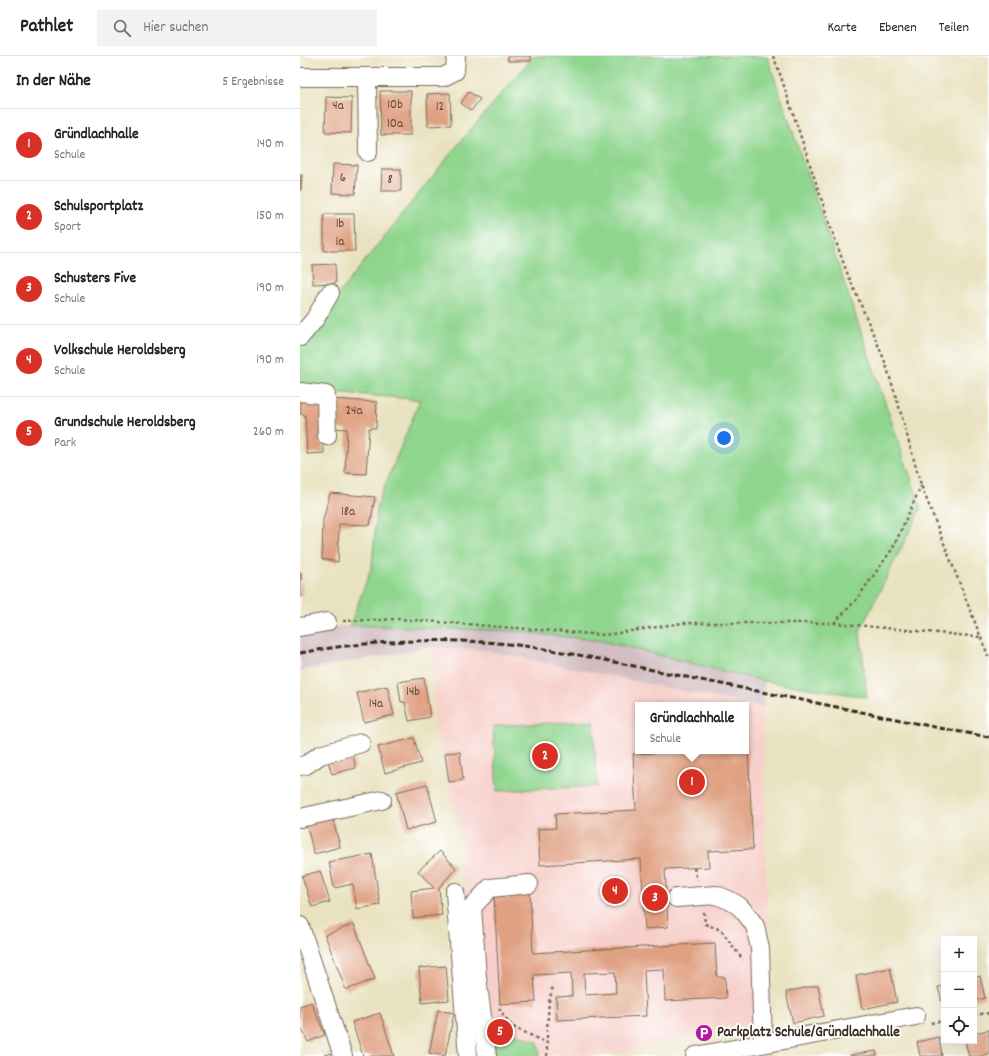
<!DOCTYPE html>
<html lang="de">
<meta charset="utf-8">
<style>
:root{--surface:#fff;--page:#f2f2f2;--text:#222;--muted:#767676;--line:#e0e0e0;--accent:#d93025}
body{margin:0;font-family:Dekko,sans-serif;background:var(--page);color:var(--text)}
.controls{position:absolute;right:12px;bottom:12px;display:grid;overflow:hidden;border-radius:0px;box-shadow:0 4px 16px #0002}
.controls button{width:36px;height:36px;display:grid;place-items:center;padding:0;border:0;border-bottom:1px solid var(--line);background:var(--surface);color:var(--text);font:20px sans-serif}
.you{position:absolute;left:424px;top:382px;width:14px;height:14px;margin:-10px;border:3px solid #fff;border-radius:50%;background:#1a73e8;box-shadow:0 0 0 6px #1a73e833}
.badge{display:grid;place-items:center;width:26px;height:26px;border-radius:50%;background:var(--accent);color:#fff;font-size:13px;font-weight:700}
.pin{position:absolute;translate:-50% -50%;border:2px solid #fff;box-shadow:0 1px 4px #0006}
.popup{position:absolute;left:335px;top:646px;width:114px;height:52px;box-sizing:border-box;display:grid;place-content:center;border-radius:0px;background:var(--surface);filter:drop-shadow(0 1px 3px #0005);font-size:13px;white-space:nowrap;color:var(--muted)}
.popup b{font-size:15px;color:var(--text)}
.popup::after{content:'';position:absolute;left:50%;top:100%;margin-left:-8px;border:8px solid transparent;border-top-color:var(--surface)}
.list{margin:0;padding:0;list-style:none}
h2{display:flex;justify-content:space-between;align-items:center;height:52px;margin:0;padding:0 16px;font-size:17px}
h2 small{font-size:13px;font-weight:400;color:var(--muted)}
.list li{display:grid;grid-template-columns:26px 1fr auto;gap:12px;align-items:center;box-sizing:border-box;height:72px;padding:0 16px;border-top:1px solid var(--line)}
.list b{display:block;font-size:15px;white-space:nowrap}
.list p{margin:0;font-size:13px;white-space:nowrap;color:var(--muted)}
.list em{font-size:13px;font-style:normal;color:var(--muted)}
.icon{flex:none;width:22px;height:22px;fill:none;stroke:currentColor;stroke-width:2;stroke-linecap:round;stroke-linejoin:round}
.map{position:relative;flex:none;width:689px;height:1000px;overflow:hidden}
header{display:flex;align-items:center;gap:24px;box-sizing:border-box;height:56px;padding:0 20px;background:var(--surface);border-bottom:1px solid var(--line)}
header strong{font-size:19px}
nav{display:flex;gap:22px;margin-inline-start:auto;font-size:14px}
.search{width:280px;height:36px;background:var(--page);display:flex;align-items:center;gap:10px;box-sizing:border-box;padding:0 14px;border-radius:0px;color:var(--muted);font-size:15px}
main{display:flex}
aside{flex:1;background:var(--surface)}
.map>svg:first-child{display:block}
</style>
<header>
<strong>Pathlet</strong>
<div class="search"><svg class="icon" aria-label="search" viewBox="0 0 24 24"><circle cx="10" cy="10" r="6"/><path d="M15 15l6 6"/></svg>Hier suchen</div>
<nav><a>Karte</a><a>Ebenen</a><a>Teilen</a></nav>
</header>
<main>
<aside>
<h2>In der Nähe<small>5 Ergebnisse</small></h2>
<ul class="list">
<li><span class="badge">1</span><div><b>Gründlachhalle</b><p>Schule</p></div><em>140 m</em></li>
<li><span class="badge">2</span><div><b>Schulsportplatz</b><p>Sport</p></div><em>150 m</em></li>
<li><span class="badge">3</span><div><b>Schusters Five</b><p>Schule</p></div><em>190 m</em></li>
<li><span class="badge">4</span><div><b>Volkschule Heroldsberg</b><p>Schule</p></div><em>190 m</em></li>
<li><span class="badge">5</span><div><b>Grundschule Heroldsberg</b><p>Park</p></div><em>260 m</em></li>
</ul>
</aside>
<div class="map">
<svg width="689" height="1000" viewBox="0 0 689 1000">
<rect width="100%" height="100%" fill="#fff"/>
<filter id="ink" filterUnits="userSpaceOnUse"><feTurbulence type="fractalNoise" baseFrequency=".025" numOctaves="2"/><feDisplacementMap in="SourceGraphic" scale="8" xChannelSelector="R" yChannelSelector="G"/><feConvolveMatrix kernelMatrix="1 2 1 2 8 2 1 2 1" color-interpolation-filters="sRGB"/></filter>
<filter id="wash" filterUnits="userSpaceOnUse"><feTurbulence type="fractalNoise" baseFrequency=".012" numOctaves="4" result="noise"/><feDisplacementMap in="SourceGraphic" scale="16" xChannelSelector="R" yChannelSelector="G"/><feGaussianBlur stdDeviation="0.9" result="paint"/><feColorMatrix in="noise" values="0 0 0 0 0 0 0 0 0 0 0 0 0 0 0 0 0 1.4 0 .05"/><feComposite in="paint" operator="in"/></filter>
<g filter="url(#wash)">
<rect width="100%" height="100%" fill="#e9e2c0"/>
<path fill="#f7d0cb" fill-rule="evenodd" d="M132 591 184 594 463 651 468 895 472 962 301 1000H175L159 775 135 669ZM338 649H446V695H338Z"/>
<path fill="#d2bec2" d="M50 569 215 575 302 585 464 625 463 651 184 594 132 591 0 615V577Z"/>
<path fill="#8fd58e" stroke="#658056" d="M234 0H467L621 452 560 575 567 641 464 625 302 585 215 575 50 569 72 510 77 449 120 344 0 333V286L160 86Z
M293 665 297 730 197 735 193 670Z
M185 966 238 986 240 1000H193Z"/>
<g id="blocks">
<path fill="#e0a183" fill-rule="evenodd" d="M208 0H231V5H208Z
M80 35H111V79H81Z
M169 36 180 43 171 55 161 47Z
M150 37 151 69 128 70 127 38Z
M26 41 52 42 51 77 25 76Z
M33 108 57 109 55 138 32 137Z
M82 113H101V135H81Z
M0 119H2L1 134H0Z
M24 158H54L55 195H24Z
M35 208 36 227 13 228 12 209Z
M0 341 21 342 24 397 7 398 5 359 0 358Z
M30 343 77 346 76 372H69L66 418 45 417 47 373 29 372Z
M30 437 75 441 70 469 39 468 38 506 22 503 23 464Z
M0 517H1L2 541H0Z
M124 622 130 661 109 665 105 646H101L98 626Z
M87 630 94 659 64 666 57 637Z
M114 682 121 707 85 717 78 691Z
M446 692H448L453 793 408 795 409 811 365 813 368 871 345 873 341 803 240 809 238 773 256 772 255 758 336 754 333 698 395 695H446Z
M52 696 56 712 32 718 27 702Z
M160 696 163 724 149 726 145 697Z
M127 728 137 766 106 774 96 736Z
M31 756 40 791 14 798 5 763Z
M140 795 156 812 139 832 142 859 113 862 111 835 134 832 118 815Z
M72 798 80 849 57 853 53 828 34 832 29 806Z
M20 815 30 846 12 851 2 820Z
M230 837 233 897 415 887 417 921H425L426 942 365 945 364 913 344 914 346 960 257 964 256 941 272 940 271 917 234 919 236 946 200 948 194 839ZM315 916 316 937 285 939 284 917Z
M54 868 75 923 46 934 25 879Z
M146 910 149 944 122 947 119 912Z
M590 912 597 946 562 953 556 919Z
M680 920 685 942 674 945V922Z
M518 929 524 960 493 967 486 936Z
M644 930V953L638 931Z
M11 946 25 979 8 986 0 969V950Z
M138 954 154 957 145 1000 129 997Z
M80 957 94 1000H63L52 966Z
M689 974V998L679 1000H669L665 985H674V977Z
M639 981 642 1000H620L617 986Z
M576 995 577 1000H550V999Z
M33 997V1000H24V999Z"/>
</g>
</g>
<g filter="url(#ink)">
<use href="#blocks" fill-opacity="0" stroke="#786a57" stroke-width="1"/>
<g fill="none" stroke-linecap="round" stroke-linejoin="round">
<defs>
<path id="minor" d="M0 21H143L155 15 156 0
M67 21 68 96
M0 281 15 263 30 237
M0 336 26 339 27 380
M0 571 27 566
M0 710 6 709 20 699 61 687
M0 762 82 744
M155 836 168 1000
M376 842 416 839 429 844 439 850 447 859 455 870 460 892 463 988
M0 870 43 1000
M187 1000 177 921 172 851 190 832 229 828
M395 1000 616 960"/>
</defs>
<use href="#minor" stroke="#786a57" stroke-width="20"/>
<path stroke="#786a57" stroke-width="2.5" stroke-dasharray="3 3" stroke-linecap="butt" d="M473 0 479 15 529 166 546 214 584 303 598 347 621 429 689 602
M43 565 100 563 305 579 382 567H534L680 581
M534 567 556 544 593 492 621 430
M394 812 397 824
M404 856 405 868 421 874 443 904
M199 952 211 970 247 987
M674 959 689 957
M631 967 644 965
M247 1000V974L249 946 253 930"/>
<use href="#minor" stroke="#fff" stroke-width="18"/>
<path stroke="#3b2a1e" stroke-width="3" stroke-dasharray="6 3" stroke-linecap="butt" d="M0 597C69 584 148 581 217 589 277 597 337 611 396 623 477 639 558 655 639 672L689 681"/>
</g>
</g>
<defs>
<symbol id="parking-disc" viewBox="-11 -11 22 22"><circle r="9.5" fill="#b5179e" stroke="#fff"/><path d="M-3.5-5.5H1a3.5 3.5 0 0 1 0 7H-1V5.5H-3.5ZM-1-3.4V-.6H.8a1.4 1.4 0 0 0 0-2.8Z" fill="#fff"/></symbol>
</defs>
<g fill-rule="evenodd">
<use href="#parking-disc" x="394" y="967" width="20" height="20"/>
</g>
<g text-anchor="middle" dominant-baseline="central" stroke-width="3.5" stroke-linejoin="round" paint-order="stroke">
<g font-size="13" fill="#644837">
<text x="95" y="49">10b</text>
<text x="38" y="50">4a</text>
<text x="140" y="51">12</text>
<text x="95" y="68">10a</text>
<text x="43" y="122">6</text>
<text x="90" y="124">8</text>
<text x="40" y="168">1b</text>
<text x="40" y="186">1a</text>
<text x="54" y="355">24a</text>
<text x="48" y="456">18a</text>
<text x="113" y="636">14b</text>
<text x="76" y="648">14a</text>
</g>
<g font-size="15" font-weight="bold" fill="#3b2a1e" stroke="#fff" text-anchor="start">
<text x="417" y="977">Parkplatz Schule/Gründlachhalle</text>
</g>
</g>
</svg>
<div class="controls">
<button>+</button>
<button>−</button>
<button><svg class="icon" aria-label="locate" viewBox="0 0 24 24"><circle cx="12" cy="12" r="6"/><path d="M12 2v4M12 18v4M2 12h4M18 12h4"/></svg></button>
</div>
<div class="you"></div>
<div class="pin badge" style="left:392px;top:726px">1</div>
<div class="popup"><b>Gründlachhalle</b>Schule</div>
<div class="pin badge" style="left:245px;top:700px">2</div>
<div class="pin badge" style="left:355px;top:842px">3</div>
<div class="pin badge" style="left:315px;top:835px">4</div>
<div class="pin badge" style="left:200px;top:976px">5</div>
</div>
</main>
